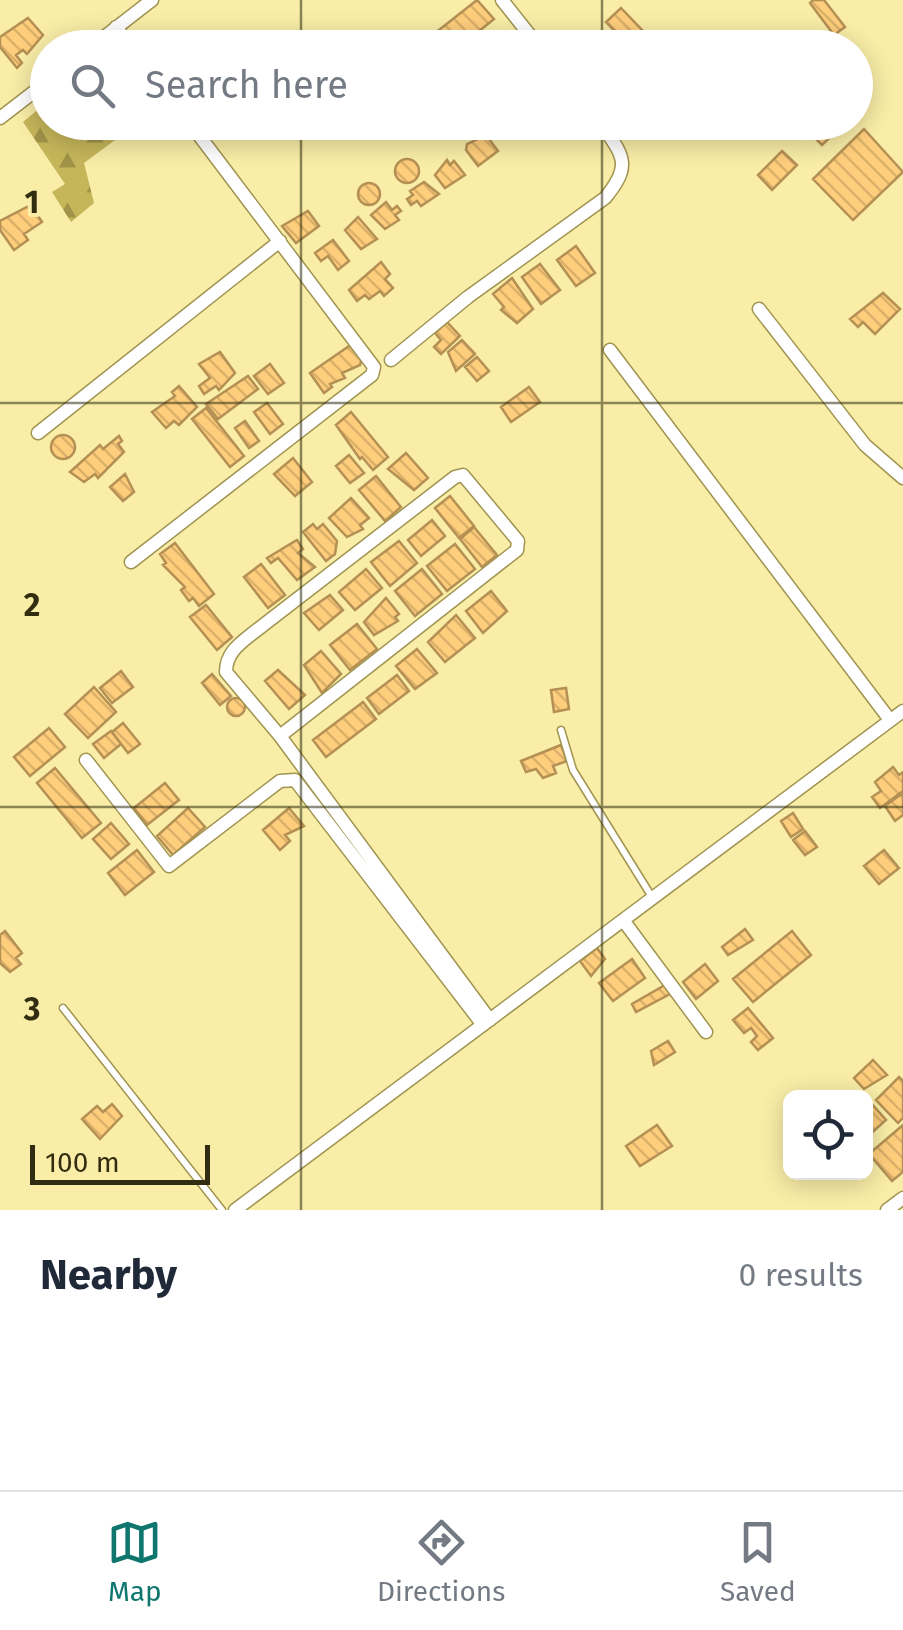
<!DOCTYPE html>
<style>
:root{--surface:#fff;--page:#f6f6f7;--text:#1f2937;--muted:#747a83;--line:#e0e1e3;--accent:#0f766e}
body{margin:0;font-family:"Fira Sans",sans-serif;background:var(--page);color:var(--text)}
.controls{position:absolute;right:30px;bottom:30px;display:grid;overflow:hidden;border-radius:15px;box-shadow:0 5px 25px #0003}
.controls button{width:90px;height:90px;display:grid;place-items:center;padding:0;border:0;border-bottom:2px solid var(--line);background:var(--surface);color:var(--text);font:50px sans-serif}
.scale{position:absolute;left:30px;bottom:25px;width:180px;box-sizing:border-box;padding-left:10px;border:5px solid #322d11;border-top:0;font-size:28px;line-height:35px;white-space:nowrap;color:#322d11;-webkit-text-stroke:8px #f9eda7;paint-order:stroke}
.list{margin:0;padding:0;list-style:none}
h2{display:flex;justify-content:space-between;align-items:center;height:130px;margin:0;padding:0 40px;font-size:42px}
h2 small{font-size:32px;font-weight:400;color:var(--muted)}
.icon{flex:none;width:55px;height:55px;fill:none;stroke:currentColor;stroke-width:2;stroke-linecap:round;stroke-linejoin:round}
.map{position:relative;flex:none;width:903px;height:1210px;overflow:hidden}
.search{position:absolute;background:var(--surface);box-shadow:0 5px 25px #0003;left:30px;right:30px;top:30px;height:110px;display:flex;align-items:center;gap:25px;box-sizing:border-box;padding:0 35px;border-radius:55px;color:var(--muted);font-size:38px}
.sheet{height:280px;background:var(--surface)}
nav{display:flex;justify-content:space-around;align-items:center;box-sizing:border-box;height:140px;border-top:2px solid var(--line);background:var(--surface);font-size:28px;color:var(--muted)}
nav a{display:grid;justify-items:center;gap:5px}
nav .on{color:var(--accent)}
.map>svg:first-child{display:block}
</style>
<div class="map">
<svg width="903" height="1210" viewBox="0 0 903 1210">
<defs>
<pattern id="forest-firs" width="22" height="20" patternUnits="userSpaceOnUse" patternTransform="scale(2.5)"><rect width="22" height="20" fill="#c6b65a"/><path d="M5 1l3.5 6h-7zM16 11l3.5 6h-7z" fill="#a19449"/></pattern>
<pattern id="building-back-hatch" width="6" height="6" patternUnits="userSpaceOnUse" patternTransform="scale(2.5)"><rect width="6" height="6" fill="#ffce7c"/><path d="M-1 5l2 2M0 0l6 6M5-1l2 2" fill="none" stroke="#dbb16a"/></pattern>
</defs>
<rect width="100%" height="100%" fill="#f9eda7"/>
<path fill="url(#forest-firs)" d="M47 102 48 122 138 123 84 163 94 203 71 222 52 192 65 184 23 122Z"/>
<path fill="url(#building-back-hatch)" stroke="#b49054" stroke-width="2.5" d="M477 0 494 19 458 48H430L425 41Z
M813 0H824L845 27 834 35 810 3Z
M621 8 643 31 628 45 606 22Z
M28 18 43 35 27 54 23 50 16 55 22 63 17 68 0 47V37Z
M450 122H479L482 127 469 137 463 131 459 134Z
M825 122 842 126 822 145 812 135Z
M864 129 903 172 853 220 813 179Z
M486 135 498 151 478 166 466 150 467 144Z
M782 151 797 165 772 190 758 175Z
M395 171a12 12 0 1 1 24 0a12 12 0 1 1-24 0Z
M447 160 450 165 454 161 465 175 445 188 435 175Z
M424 182 439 194 421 206 417 201 411 205 407 199 413 195 410 191Z
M358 194a11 11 0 1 1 22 0a11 11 0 1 1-22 0Z
M386 202 392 210 397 206 401 211 395 215 399 220 385 229 371 215Z
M31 205 42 222 24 234 28 240 14 250 0 230V221Z
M308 211 319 226 296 243 282 226Z
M358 217 377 239 361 249 345 230Z
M333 240 349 261 338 270 328 256 321 261 315 253Z
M576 246 595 273 576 286 557 260Z
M381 262 390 274 385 279 393 288 384 296 380 291 369 299 365 295 357 301 349 290Z
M540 264 560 290 541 304 522 277Z
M512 278 533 309 517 323 501 310 504 307 493 294Z
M883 293 900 309 875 334 863 322 858 327 850 319Z
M447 322 460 336 441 354 434 347 441 340 435 333Z
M462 340 475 354 456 371 448 352Z
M352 344 362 358 360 365 342 373 345 378 330 384 332 387 324 393 310 373Z
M220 352 235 373 219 390 216 386 204 394 199 386 210 378 199 364Z
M477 357 489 371 477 381 465 367Z
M270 364 284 383 268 394 254 376Z
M248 376 258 389 218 419 206 404Z
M179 386 197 407 179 425 174 421 166 428 152 412 175 396 172 392Z
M529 387 540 402 511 422 501 407Z
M267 403 283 424 270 434 254 412Z
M206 408 244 456 230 467 192 419Z
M351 412 388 457 373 470 362 457 360 459 336 425Z
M245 421 259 441 249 448 235 428Z
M51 447a12 12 0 1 1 24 0a12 12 0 1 1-24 0Z
M119 436 122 441 118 444 124 452 98 478 95 474 84 482 70 472 100 445 103 449Z
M406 453 428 478 414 490 388 469Z
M349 455 364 473 350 483 336 466Z
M293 458 312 482 295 496 274 474Z
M125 474 134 492 123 501 110 487Z
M376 476 401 507 385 521 359 490Z
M450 496 474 526 459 538 435 508Z
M351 498 369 518 360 525 363 529 347 537 329 518Z
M432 520 445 536 421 556 408 540Z
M313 524 317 529 323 524 337 541 335 554 326 561 303 532Z
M474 527 497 555 482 567 460 539Z
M297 540 303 549 298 553 315 567 297 580 278 558 271 563 267 558Z
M399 541 417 563 390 586 371 562Z
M175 543 214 594 199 606 193 598 189 601 181 590 185 587 163 565 166 563 160 554Z
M455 544 475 569 447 591 427 566Z
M261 564 285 595 268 608 244 577Z
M366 569 382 588 355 610 339 592Z
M422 569 442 594 415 616 395 591Z
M491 591 507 611 483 633 466 611Z
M330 595 343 610 319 630 304 613Z
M386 598 399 614 395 617 398 621 374 635 364 622Z
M206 605 232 637 217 650 190 617Z
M456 615 475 638 445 662 428 642Z
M357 624 377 649 350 670 330 645Z
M417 649 437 673 415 689 396 666Z
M321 651 341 674 322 693 304 665Z
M278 670 305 695 289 709 265 681Z
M121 671 133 687 112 703 100 688Z
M212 674 231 696 220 705 202 683Z
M397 675 409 691 379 714 367 698Z
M94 687 116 712 88 738 65 714Z
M566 688 569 709 554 712 551 690Z
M227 707a9 9 0 1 1 18 0a9 9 0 1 1-18 0Z
M363 702 376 719 326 757 313 740Z
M123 723 140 744 128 753 112 732Z
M49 728 65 747 30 776 14 757Z
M111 731 121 744 104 758 93 744Z
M561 745 567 761 553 766 556 773 543 778 536 769 526 772 521 761Z
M893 767 899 775 903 772V791L880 808 872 797 881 791 875 782Z
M55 768 101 823 82 838 37 783Z
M165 783 179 800 147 825 134 808Z
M903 793V815L895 821 885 806Z
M188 808 205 827 173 855 157 836Z
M289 808 304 826 285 835 290 841 280 850 263 830Z
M793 813 803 829 791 837 781 821Z
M111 823 129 844 111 859 93 839Z
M805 831 817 847 805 855 793 840Z
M137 850 154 872 125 895 108 873Z
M884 850 899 868 879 884 864 866Z
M745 929 753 940 728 955 722 947Z
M5 931 22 953 16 958 21 964 10 972 0 963V935Z
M792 931 811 955 753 1002 733 979Z
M597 948 605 959 591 976 580 961Z
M632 959 645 978 613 1001 599 983Z
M705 964 718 981 696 999 683 982Z
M665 985 670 994 636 1012 632 1004Z
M748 1008 773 1038 758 1050 751 1042 757 1036 751 1028 744 1033 733 1020Z
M668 1041 675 1052 654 1065 651 1051Z
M873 1060 887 1075 864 1089 854 1078Z
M899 1077 903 1081V1118L898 1123 876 1100Z
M863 1094 886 1120 866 1138V1098H859Z
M112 1104 122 1116 100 1139 82 1119 97 1106 103 1112Z
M657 1125 672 1146 640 1166 626 1146Z
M903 1125V1172L892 1181 869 1154Z"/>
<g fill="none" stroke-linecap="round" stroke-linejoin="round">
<defs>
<path id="lane" d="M561 730 573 770 652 897
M63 1008 222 1210"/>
<path id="street" d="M502 0 540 48
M116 27 132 48
M90 48 152 0
M0 118 48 81
M759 309 865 445 903 478
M610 350 890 720
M391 360 468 297 605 198C633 164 623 156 600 122
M38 433 280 241
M131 562 372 375 374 367 189 122
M280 736 517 550 518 541 463 475 455 477 253 633C239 644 226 653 226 672L280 736 490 1020
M86 760 169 866 280 781 295 780 483 1025
M623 920 706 1032
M235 1210 903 711
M887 1210 903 1198"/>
</defs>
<use href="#lane" stroke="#a09451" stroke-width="9"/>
<use href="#street" stroke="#a09451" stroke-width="15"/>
<use href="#lane" stroke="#fff" stroke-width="6"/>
<use href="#street" stroke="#fff" stroke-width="12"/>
</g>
<path fill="none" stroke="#322d11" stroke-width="2.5" stroke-opacity="0.55" d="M301 0V48M602 0V48M301 122V1210M602 122V1210M0 403H903M0 807H903"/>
<g font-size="32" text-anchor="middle" font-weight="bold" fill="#322d11" stroke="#f9eda7" stroke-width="8" stroke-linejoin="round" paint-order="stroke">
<text x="32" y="213">1</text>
<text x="32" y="616">2</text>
<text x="32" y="1020">3</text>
</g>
</svg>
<div class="controls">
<button><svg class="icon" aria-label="locate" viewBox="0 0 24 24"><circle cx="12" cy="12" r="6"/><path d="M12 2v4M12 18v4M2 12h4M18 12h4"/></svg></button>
</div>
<div class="scale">100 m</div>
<div class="search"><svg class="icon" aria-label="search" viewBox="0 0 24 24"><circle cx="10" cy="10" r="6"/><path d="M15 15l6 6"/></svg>Search here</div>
</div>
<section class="sheet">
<h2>Nearby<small>0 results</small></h2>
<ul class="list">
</ul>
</section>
<nav>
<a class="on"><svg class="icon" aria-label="map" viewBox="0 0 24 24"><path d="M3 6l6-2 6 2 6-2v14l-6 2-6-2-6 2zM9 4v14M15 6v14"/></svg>Map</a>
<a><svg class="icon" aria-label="directions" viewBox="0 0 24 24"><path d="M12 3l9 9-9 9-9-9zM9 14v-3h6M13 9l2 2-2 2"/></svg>Directions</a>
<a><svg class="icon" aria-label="saved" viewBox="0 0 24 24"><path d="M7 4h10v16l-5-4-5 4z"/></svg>Saved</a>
</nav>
